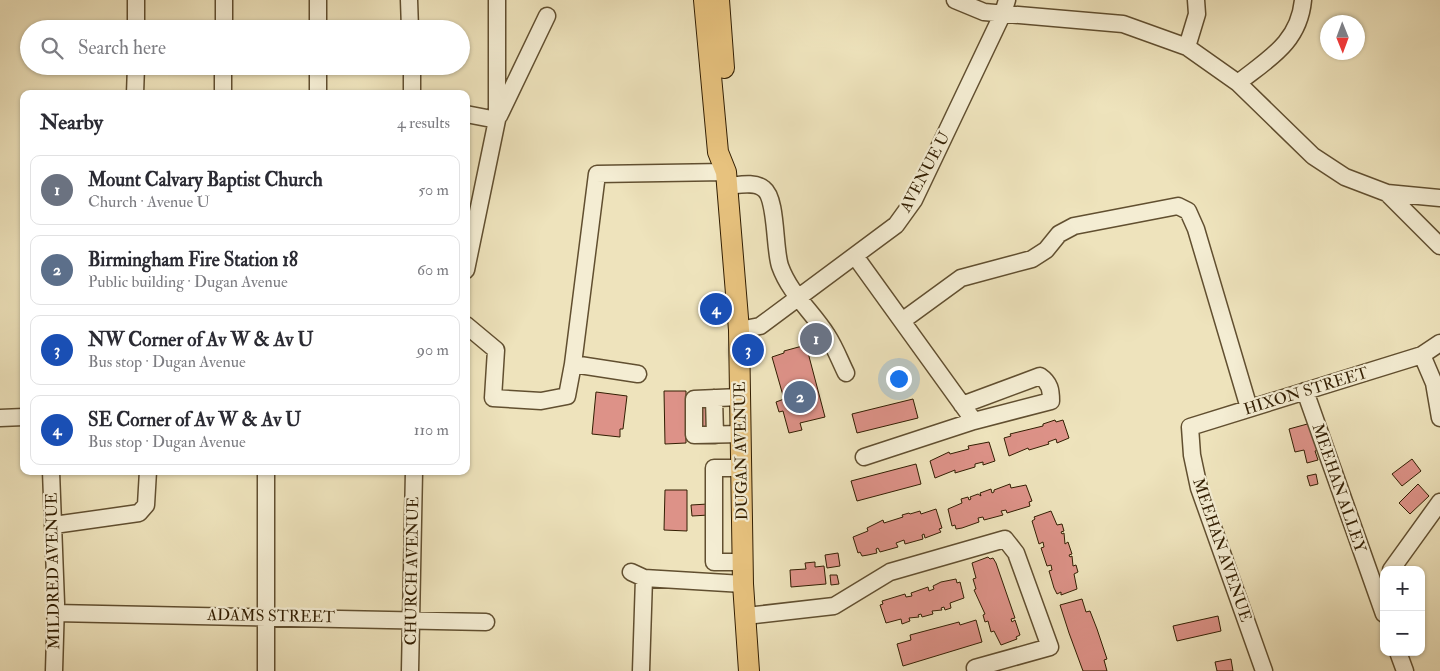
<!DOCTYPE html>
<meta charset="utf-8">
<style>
:root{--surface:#fff;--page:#f2f2f3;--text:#2b2b33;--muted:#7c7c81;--line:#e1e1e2;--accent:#1a73e8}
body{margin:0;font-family:"IM FELL Double Pica",serif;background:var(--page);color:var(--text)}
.controls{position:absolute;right:15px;bottom:15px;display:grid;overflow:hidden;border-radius:10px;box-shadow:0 1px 4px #0004}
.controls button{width:45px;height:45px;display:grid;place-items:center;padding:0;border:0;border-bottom:1px solid var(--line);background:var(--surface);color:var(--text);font:25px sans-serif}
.compass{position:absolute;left:1320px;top:15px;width:45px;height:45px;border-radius:50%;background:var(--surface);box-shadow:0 1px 4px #0004;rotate:179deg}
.you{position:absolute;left:898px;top:378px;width:18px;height:18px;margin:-12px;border:4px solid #fff;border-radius:50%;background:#1a73e8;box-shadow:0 0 0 8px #1a73e833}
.badge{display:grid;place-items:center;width:32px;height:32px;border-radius:50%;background:var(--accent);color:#fff;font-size:16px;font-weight:700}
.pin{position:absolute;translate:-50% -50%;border:2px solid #fff;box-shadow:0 1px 5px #0006}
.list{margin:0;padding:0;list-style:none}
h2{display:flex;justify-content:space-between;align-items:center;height:65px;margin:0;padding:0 20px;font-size:21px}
h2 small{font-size:16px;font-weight:400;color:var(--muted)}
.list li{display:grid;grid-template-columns:32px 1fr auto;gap:15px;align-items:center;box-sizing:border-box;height:70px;margin:0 10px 10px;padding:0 10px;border:1px solid var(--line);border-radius:10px}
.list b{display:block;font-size:19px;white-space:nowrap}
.list p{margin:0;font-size:16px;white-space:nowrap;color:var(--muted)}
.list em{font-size:16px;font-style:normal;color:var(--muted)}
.icon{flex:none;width:28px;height:28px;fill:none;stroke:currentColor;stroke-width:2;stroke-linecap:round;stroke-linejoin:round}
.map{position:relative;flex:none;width:1440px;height:671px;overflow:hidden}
.search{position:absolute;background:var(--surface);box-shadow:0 1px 4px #0004;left:20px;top:20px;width:450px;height:55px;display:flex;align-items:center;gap:12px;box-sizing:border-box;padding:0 18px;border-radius:28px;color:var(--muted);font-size:19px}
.panel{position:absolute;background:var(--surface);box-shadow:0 1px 4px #0004;left:20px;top:90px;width:450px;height:385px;border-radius:10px}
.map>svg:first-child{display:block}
</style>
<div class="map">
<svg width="1440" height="671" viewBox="0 0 1440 671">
<rect width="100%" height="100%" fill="#eee3bc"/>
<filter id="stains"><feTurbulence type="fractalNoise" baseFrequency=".004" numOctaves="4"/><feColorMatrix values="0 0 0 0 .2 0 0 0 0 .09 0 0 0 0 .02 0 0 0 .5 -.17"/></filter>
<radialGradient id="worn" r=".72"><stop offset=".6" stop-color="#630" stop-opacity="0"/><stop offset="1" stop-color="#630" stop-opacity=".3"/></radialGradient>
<path fill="#dd9288" stroke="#321e02" d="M806 345 825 417 800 423 802 430 789 433 783 411 779 412 776 402 784 399 772 357 784 353V351Z
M664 391H686V443L665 444Z
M596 392 627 396 623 429H620V437L592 434Z
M913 399 918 418 857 433 852 414Z
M698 405H710L711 428 699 429Z
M1055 420 1056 422 1063 420 1069 438 1057 443 1056 439 1048 442 1049 444 1029 450 1028 448 1009 456 1004 438 1011 436 1010 434 1043 426V424Z
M1311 423 1318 450 1315 451 1318 460 1307 463 1304 450 1295 452 1289 429Z
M989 442 995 461 983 465V462L975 464V467L955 473V470L935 478 930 461 949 452 950 454 969 449 968 446Z
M1412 459 1421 471 1402 486 1392 474Z
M916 464 921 484 857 501 851 481Z
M1316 474 1318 484 1310 486 1307 476Z
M1010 484 1011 488 1026 485 1032 501 1029 502 1030 506 1007 513 1006 510 1001 511 1003 515 984 520 983 517 978 518 979 522 962 528 956 529 955 525 952 526 948 509 962 503 961 499 968 497 969 500 971 499 970 497 978 494 981 496 980 493 991 489 992 493 994 492V490Z
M1418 484 1429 496 1410 514 1399 503Z
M665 490H687V531L664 530Z
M708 504 709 515 692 516 691 505Z
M936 509 942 528 939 529 941 532 925 538 924 534 922 535 923 539 905 544 904 540 896 543 898 547 880 552 878 548 876 549 877 553 868 555 862 556 860 552 858 553 853 537 868 531 867 528 883 520 884 523 903 517 902 515 909 513 910 514 920 511 921 514Z
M1051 511 1057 525 1062 524 1064 531 1061 532 1062 534 1064 533 1065 544 1068 542 1072 554 1069 555 1070 557 1072 556 1073 566 1076 565 1078 572 1074 574 1077 589 1061 595V592L1057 594 1054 588 1049 571 1052 570 1051 565 1047 566 1041 548 1044 547 1043 542 1039 544 1032 521 1035 519 1034 517Z
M838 553 840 566 827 568 825 555Z
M988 557 990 559 993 558 996 563 1015 618 1011 619 1012 622 1015 620 1020 635 1016 637 1017 639 1001 645 994 631 991 632 988 621 985 622 983 615 985 614 974 590 976 589 973 579 976 578 972 563Z
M815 562V567L824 566 826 584 791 587 790 570 806 569 805 563Z
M830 575H837L839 584 831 585Z
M956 579 957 583 960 582 964 598 950 603 951 608 945 610 944 607 941 608 942 610 932 611 933 614 922 617 921 614 918 615 919 617 909 618 910 621 902 624 901 619 886 623 880 605 883 604 882 601 905 594 906 597 912 596 911 593 928 587 929 591 934 589 933 586 941 582Z
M1082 599 1086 612 1090 611 1097 629 1107 659 1104 660 1107 671H1083L1069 633 1060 605Z
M1218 616 1221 631 1177 641 1173 626Z
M976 620 982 642 903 666 897 644 911 640 910 635 959 622 960 625Z
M1231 659 1233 671H1217L1215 662Z"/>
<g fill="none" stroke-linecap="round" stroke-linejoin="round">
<defs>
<path id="minor" d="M318 0V29
M409 0 410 29
M955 0 984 12 1123 24 1187 47 1238 83 1313 156 1345 177 1387 193 1440 246
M136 29V0
M224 29V0
M1187 47 1197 14 1196 0
M318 66V94
M412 66V94
M1238 83C1268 59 1299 43 1303 0
M135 94 136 66
M223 94V66
M466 114 497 120
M499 116 547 16
M727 186C739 185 755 181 764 189 777 199 774 248 780 266 790 294 812 311 827 335 835 347 840 361 846 373
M1387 193 1440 198
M855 256 974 421 1051 401C1051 390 1050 383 1040 376L962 405
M466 270 497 120V0
M902 321 961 278 1032 259 1046 250 1059 234 1074 226 1178 206 1188 211 1196 229 1249 408
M466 325 496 350 493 398 541 401 567 396 573 364
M739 330 760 326 896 225 914 200 1003 13 1007 0
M1422 355 1434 383 1440 418
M638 374 573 364 597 174 726 172
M1305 391 1384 614
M740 397 694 399V435L741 434
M714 398 715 435
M0 418 24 417
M864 457 974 421
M741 468H714V562H743
M51 471 56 603 54 671
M266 471V671
M54 525 139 513 146 505 148 471
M1391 570 1440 502
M631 572 644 578 743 584
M55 613 486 622
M746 616 834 606 890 572 1005 539 1016 553 1050 647 975 668
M1398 652 1405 671
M410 671 414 471
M641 671 644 578
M1264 671 1199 488 1192 455 1190 427 1422 355 1440 343"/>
<path id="major" d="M704 0 718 152 726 172 739 330 743 584 749 671
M719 0 724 68"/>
</defs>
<use href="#minor" stroke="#614f30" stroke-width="19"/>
<use href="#major" stroke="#321e02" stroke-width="22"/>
<use href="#minor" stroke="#f4edd3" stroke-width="16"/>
<use href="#major" stroke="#e7c27e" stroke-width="20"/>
</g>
<g text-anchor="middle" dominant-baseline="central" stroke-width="4.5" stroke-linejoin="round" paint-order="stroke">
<g font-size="16" fill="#321e02" stroke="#f4edd3">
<text transform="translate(925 172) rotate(-62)">AVENUE U</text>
<text transform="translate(1306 391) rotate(-17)">HIXON STREET</text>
<text transform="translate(741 451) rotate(-91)">DUGAN AVENUE</text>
<text transform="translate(1339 488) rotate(71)">MEEHAN ALLEY</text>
<text transform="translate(1222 550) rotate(71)">MEEHAN AVENUE</text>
<text transform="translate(53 571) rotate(-91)">MILDRED AVENUE</text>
<text transform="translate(412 571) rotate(-89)">CHURCH AVENUE</text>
<text transform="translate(271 616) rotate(1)">ADAMS STREET</text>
</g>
</g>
<rect width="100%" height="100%" filter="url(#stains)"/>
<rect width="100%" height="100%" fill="url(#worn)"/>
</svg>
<div class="controls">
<button>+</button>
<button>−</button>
</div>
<svg class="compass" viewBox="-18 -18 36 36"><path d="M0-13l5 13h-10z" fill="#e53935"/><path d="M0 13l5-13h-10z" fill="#7c7c81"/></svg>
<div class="you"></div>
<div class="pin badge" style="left:816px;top:339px;background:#6b7280">1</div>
<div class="pin badge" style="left:800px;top:397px;background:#5c6f8a">2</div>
<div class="pin badge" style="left:748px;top:350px;background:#1a4fb4">3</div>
<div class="pin badge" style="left:716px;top:309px;background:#1a4fb4">4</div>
<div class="search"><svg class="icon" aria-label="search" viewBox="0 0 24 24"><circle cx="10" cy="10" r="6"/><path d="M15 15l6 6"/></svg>Search here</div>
<section class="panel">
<h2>Nearby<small>4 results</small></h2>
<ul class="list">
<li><span class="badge" style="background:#6b7280">1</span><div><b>Mount Calvary Baptist Church</b><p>Church · Avenue U</p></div><em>50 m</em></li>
<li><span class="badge" style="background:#5c6f8a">2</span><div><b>Birmingham Fire Station 18</b><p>Public building · Dugan Avenue</p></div><em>60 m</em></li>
<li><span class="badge" style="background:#1a4fb4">3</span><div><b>NW Corner of Av W &amp; Av U</b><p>Bus stop · Dugan Avenue</p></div><em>90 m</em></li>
<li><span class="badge" style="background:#1a4fb4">4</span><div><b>SE Corner of Av W &amp; Av U</b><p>Bus stop · Dugan Avenue</p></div><em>110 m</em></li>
</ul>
</section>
</div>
